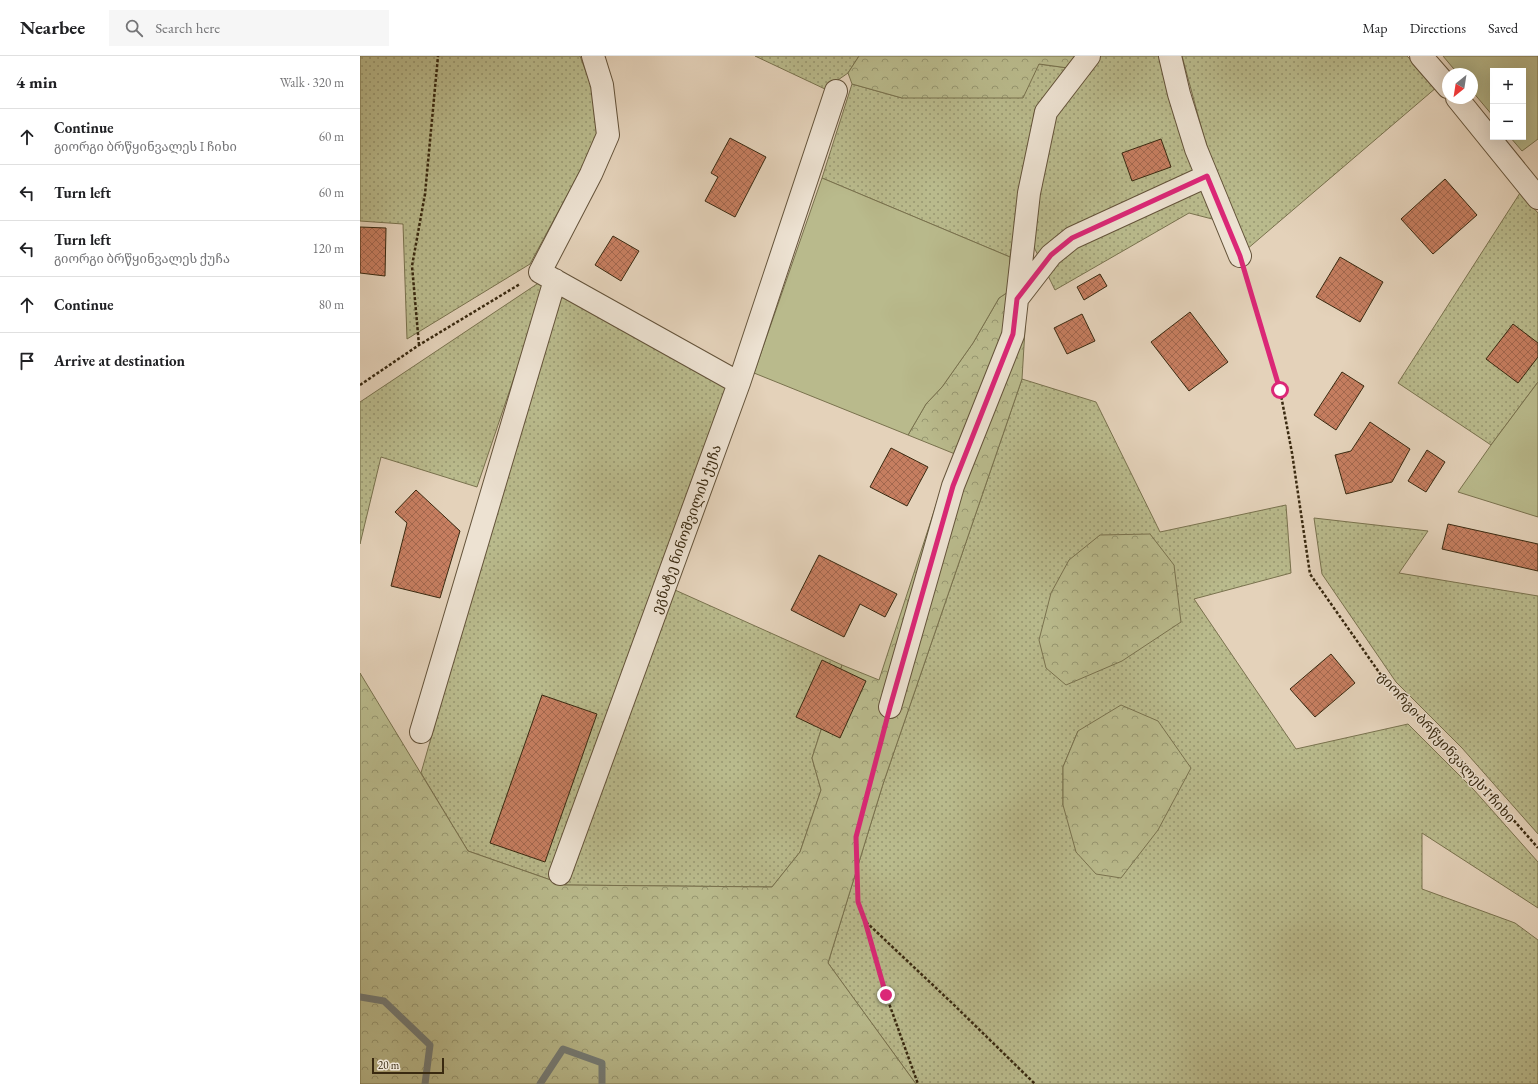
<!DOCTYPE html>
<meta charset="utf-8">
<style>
:root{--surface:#fff;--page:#f6f6f6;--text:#202124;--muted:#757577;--line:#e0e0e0}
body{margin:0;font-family:"EB Garamond","Noto Serif Georgian",serif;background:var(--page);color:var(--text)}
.controls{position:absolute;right:12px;top:12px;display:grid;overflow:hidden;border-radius:0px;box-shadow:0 4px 16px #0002}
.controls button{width:36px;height:36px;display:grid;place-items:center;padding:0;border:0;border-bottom:1px solid var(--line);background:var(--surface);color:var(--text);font:20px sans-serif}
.compass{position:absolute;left:1082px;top:12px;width:36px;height:36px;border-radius:50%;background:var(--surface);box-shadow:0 4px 16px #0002;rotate:210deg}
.scale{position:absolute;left:12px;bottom:10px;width:72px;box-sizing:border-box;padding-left:4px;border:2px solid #392910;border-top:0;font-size:11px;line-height:14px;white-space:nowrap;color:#392910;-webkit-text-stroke:3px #ede2d2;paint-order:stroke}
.stop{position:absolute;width:12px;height:12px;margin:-9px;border:3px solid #db2777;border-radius:50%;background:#fff}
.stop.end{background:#db2777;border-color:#fff;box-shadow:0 1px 4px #0008}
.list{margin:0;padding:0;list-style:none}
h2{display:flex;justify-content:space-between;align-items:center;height:52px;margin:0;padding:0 16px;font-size:17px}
h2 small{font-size:13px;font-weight:400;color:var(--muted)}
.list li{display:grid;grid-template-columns:26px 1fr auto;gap:12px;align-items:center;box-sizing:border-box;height:56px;padding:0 16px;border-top:1px solid var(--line)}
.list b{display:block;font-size:15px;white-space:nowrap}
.list p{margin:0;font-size:13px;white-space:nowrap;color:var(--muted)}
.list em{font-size:13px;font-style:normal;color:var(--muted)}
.icon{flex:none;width:22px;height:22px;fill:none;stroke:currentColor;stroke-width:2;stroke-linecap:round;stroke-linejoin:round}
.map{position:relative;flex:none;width:1178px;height:1028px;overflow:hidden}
header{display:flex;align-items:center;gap:24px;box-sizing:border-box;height:56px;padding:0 20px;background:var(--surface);border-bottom:1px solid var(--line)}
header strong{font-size:19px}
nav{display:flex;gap:22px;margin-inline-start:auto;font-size:14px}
.search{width:280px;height:36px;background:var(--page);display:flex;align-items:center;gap:10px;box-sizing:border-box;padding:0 14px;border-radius:0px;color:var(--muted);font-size:15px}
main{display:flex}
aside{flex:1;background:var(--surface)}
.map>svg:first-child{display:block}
</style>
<header>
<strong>Nearbee</strong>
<div class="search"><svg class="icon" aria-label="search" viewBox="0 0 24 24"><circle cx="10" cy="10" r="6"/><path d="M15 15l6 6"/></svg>Search here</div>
<nav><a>Map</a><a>Directions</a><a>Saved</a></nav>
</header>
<main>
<aside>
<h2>4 min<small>Walk · 320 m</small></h2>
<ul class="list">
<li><svg class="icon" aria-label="ahead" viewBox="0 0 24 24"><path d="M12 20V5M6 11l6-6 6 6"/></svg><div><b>Continue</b><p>გიორგი ბრწყინვალეს I ჩიხი</p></div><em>60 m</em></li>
<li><svg class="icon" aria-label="left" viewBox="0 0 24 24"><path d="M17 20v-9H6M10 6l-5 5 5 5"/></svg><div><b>Turn left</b></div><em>60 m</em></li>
<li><svg class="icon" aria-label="left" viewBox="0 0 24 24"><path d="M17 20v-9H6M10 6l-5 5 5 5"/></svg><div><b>Turn left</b><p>გიორგი ბრწყინვალეს ქუჩა</p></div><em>120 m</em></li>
<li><svg class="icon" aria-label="ahead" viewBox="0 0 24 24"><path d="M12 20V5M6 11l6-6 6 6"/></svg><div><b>Continue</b></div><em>80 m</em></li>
<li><svg class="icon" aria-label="arrive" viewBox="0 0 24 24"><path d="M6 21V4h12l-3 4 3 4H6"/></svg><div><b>Arrive at destination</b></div></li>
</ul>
</aside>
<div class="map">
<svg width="1178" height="1028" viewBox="0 0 1178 1028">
<defs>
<pattern id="grass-dots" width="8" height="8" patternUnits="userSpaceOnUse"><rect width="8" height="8" fill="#b9ba8c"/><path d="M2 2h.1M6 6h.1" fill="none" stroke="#979771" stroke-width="1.8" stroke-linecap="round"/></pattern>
<pattern id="forest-crowns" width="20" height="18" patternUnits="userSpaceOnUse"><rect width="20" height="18" fill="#b9ba8c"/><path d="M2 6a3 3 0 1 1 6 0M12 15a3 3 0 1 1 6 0" fill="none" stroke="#979771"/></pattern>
<pattern id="building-cross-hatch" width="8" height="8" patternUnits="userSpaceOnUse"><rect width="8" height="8" fill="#c67e60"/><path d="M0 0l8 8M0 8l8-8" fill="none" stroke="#a2674e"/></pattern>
</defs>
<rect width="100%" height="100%" fill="#e4d2ba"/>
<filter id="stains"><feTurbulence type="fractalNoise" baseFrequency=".005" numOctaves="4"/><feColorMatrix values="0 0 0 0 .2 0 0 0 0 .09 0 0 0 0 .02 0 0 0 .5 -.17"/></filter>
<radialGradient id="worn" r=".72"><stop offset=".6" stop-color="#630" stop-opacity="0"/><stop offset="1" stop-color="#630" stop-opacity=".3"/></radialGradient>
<path fill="url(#grass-dots)" stroke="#79724e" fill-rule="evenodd" d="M0 0H220L234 37 238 82 170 208 47 283 43 168 0 165Z
M395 0H499L488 17 465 33Z
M739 0H801L856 164 829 157 695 234 671 185 692 63Z
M822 0H1047L1077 31 886 194 845 85Z
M679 8 708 12 675 53 650 201 462 122 492 28 542 42Z
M1160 137 1178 157V326L1131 389 1038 327Z
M180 226 185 230 117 431 21 401 0 488V346Z
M198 238 366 332 294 587 315 534 482 609 452 702 461 734 440 796 412 831 205 829 108 795 61 717Z
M662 323 736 346 800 476 926 449 931 517 834 543 936 693 1048 668 1114 734 1178 806V852L1062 777V833L1155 867 1178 884V1028H556L468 907 523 728ZM718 675 703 749V711Z
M954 462 1068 475 1039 517 1178 540V778L1102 692 1036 626 962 518Z"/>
<path fill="url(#forest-crowns)" stroke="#79724e" d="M499 0H717L708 12 679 8 663 42H542L492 28 488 17Z
M668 223 662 323 523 728 468 907 556 1028H0V617L108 795 205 829 412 831 440 796 461 734 452 702 482 609 519 624 581 434 595 398 548 379 566 348 582 331 613 287 639 242Z
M790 478 814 509 821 566 762 605 706 629 686 612 679 584 691 537 709 504 740 479Z
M761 649 798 665 831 712 798 774 761 822 736 818 716 796 703 749V711L718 675Z"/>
<path fill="#b9ba8c" stroke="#79724e" d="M1083 0H1178V83L1162 95 1150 81H1163V15H1133V60L1112 35V18H1098Z
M462 122 650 201 648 236 639 242 613 287 582 331 566 348 548 379 394 317Z
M1178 326V461L1098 436 1131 389Z"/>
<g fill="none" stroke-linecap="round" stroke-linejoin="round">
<path stroke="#747c77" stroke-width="7" d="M0 941 24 945 70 989 65 1028
M180 1028 203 993 242 1007V1028"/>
</g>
<path fill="url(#building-cross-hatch)" stroke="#392910" d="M370 82 406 101 375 161 345 145 358 121 351 117Z
M801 83 811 111 772 125 762 97Z
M1085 123 1117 159 1073 198 1041 163Z
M0 171 26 172 25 220 0 217Z
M253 180 279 195 261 225 235 209Z
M980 201 1023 226 1000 266 956 241Z
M740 218 747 230 724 244 717 231Z
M830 256 868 306 829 335 791 286Z
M722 258 735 285 707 298 694 272Z
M1153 268 1178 287V301L1158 327 1126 303Z
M982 316 1004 330 976 374 954 359Z
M1010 366 1050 393 1032 426 986 438 975 399 991 395Z
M531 392 568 411 547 450 510 431Z
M1067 394 1085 406 1066 436 1048 425Z
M56 434 100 475 80 542 31 530 47 467 35 456Z
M1088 468 1178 488V515L1082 493Z
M459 499 537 538 525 561 500 548 484 581 431 554Z
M971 598 995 627 955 661 930 633Z
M462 604 506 625 480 682 436 661Z
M182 639 237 658 185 806 130 787Z"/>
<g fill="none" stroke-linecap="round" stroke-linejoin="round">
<defs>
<path id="minor" d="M810 0 819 38 836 93 880 200
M1061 0 1088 31
M1097 42 1178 142
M657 243 691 199 712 182 847 120
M379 327 476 35
M530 651 593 430 653 279 669 137 686 56 729 0
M61 676 195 224
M200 818 379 327 180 216 231 118 248 79 242 29 233 0"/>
</defs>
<use href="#minor" stroke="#64533a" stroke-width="24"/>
<path stroke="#392910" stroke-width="2.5" stroke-dasharray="3 2" stroke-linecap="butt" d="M886 221 920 334 932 397 950 518 1028 629 1102 705 1178 792
M59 289 52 210 65 138 78 0
M0 329 59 289 160 228
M524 672 496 781 498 846 505 865 526 939 558 1028
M506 866 592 947 675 1028"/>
<use href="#minor" stroke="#ede2d2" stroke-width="22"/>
</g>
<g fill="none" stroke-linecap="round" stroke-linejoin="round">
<path stroke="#db2777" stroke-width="5" d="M526 939 505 865 498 846 496 781 530 651 593 430 653 278 657 243 691 199 712 182 847 120 880 200 920 334"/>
</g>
<g text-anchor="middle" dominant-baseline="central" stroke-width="3" stroke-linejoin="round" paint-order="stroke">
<g font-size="14" fill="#392910" stroke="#ede2d2">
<text transform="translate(326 473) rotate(-70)">ეგნატე ნინოშვილის ქუჩა</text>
<text transform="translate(1087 691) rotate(48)">გიორგი ბრწყინვალეს I ჩიხი</text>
</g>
</g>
<rect width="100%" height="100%" filter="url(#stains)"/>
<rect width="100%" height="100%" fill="url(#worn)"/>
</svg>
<div class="controls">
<button>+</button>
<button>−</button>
</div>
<svg class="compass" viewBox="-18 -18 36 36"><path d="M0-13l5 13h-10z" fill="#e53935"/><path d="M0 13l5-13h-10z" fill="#757577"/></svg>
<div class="scale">20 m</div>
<div class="stop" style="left:920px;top:334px"></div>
<div class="stop end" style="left:526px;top:939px"></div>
</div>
</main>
